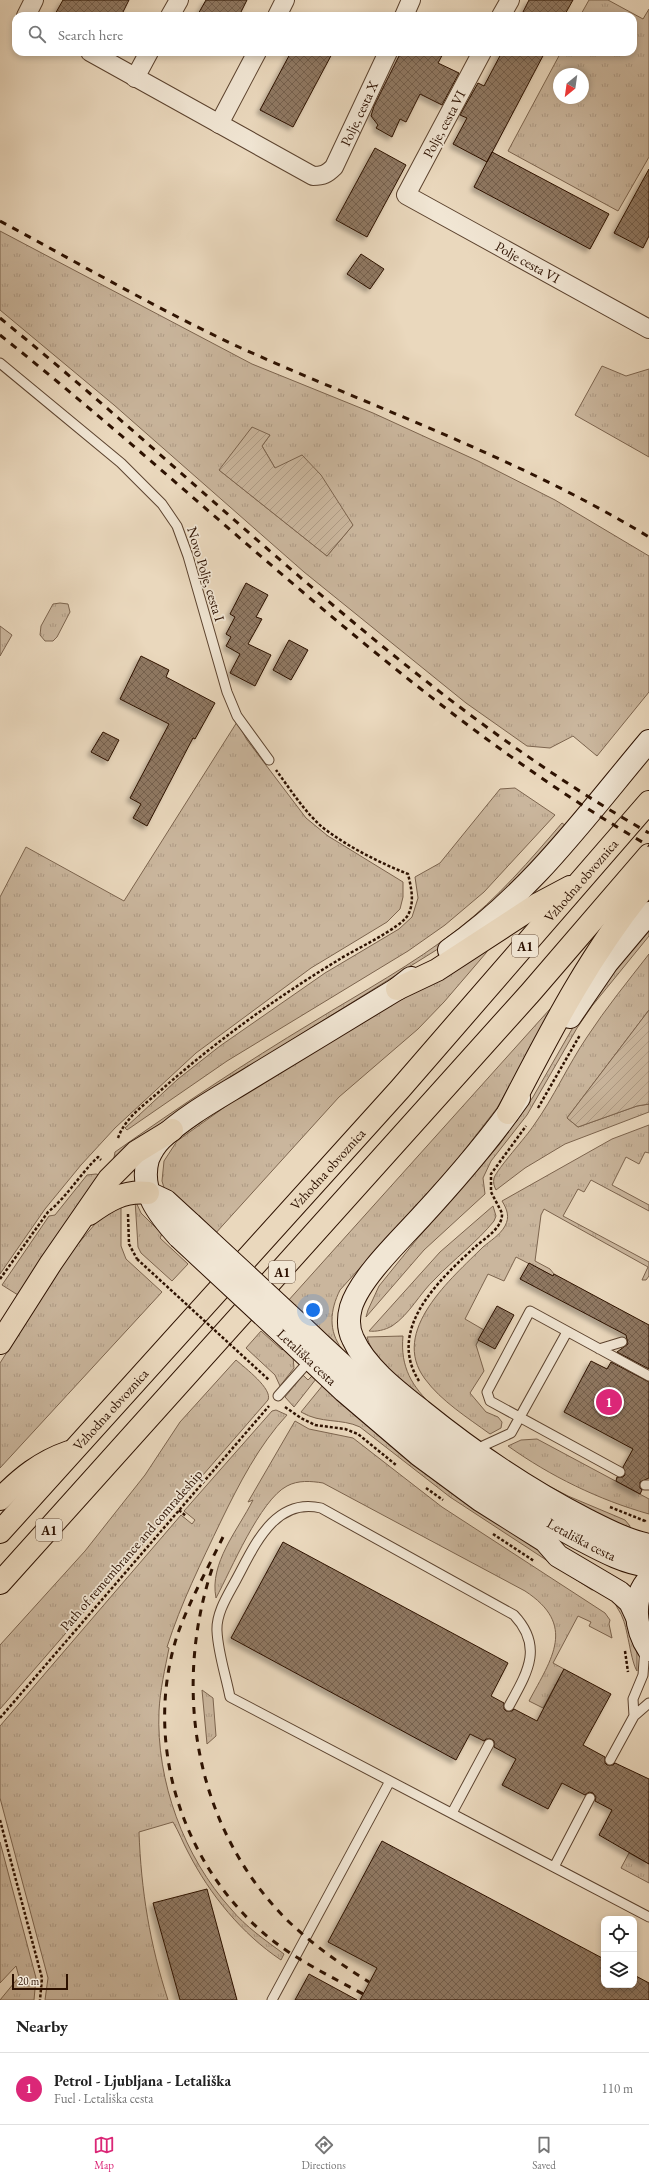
<!DOCTYPE html>
<meta charset="utf-8">
<style>
:root{--surface:#fff;--page:#f2f2f2;--text:#222;--muted:#767676;--line:#e0e0e0;--accent:#db2777}
body{margin:0;font-family:"EB Garamond",serif;background:var(--page);color:var(--text)}
.controls{position:absolute;right:12px;bottom:12px;display:grid;overflow:hidden;border-radius:8px;box-shadow:0 2px 6px #0003}
.controls button{width:36px;height:36px;display:grid;place-items:center;padding:0;border:0;border-bottom:1px solid var(--line);background:var(--surface);color:var(--text);font:20px sans-serif}
.compass{position:absolute;left:553px;top:68px;width:36px;height:36px;border-radius:50%;background:var(--surface);box-shadow:0 2px 6px #0003;rotate:209deg}
.scale{position:absolute;left:12px;bottom:10px;width:56px;box-sizing:border-box;padding-left:4px;border:2px solid #2d1100;border-top:0;font-size:11px;line-height:14px;white-space:nowrap;color:#2d1100;-webkit-text-stroke:3px #f1e6d4;paint-order:stroke}
.you{position:absolute;left:313px;top:1310px;width:14px;height:14px;margin:-10px;border:3px solid #fff;border-radius:50%;background:#1a73e8;box-shadow:0 0 0 6px #1a73e833}
.badge{display:grid;place-items:center;width:26px;height:26px;border-radius:50%;background:var(--accent);color:#fff;font-size:13px;font-weight:700}
.pin{position:absolute;translate:-50% -50%;border:2px solid #fff;box-shadow:0 1px 4px #0006}
.list{margin:0;padding:0;list-style:none}
h2{display:flex;justify-content:space-between;align-items:center;height:52px;margin:0;padding:0 16px;font-size:17px}
h2 small{font-size:13px;font-weight:400;color:var(--muted)}
.list li{display:grid;grid-template-columns:26px 1fr auto;gap:12px;align-items:center;box-sizing:border-box;height:72px;padding:0 16px;border-top:1px solid var(--line)}
.list b{display:block;font-size:15px;white-space:nowrap}
.list p{margin:0;font-size:13px;white-space:nowrap;color:var(--muted)}
.list em{font-size:13px;font-style:normal;color:var(--muted)}
.icon{flex:none;width:22px;height:22px;fill:none;stroke:currentColor;stroke-width:2;stroke-linecap:round;stroke-linejoin:round}
.map{position:relative;flex:none;width:649px;height:2000px;overflow:hidden}
.search{position:absolute;background:var(--surface);box-shadow:0 2px 6px #0003;left:12px;right:12px;top:12px;height:44px;display:flex;align-items:center;gap:10px;box-sizing:border-box;padding:0 14px;border-radius:12px;color:var(--muted);font-size:15px}
.sheet{height:124px;background:var(--surface)}
nav{display:flex;justify-content:space-around;align-items:center;box-sizing:border-box;height:56px;border-top:1px solid var(--line);background:var(--surface);font-size:11px;color:var(--muted)}
nav a{display:grid;justify-items:center;gap:2px}
nav .on{color:var(--accent)}
.map>svg:first-child{display:block}
</style>
<div class="map">
<svg width="649" height="2000" viewBox="0 0 649 2000">
<defs>
<pattern id="grass-tufts" width="24" height="20" patternUnits="userSpaceOnUse"><rect width="24" height="20" fill="#cab69d"/><path d="M3 7l-1-3M5 7V3M7 7l1-3M15 17l-1-3M17 17v-4M19 17l1-3" fill="none" stroke="#ae9b85"/></pattern>
<pattern id="garden-furrows" width="10" height="10" patternUnits="userSpaceOnUse"><rect width="10" height="10" fill="#cab69d"/><path d="M-1 1l2-2M0 10L10 0M9 11l2-2" fill="none" stroke="#ae9b85"/></pattern>
<pattern id="building-cross-hatch" width="8" height="8" patternUnits="userSpaceOnUse"><rect width="8" height="8" fill="#8f7862"/><path d="M0 0l8 8M0 8l8-8" fill="none" stroke="#75614e"/></pattern>
<filter id="shadow"><feDropShadow dx="-3.5" dy="3.5" stdDeviation="2" flood-color="#0004"/></filter>
</defs>
<rect width="100%" height="100%" fill="#ead8bd"/>
<filter id="stains"><feTurbulence type="fractalNoise" baseFrequency=".005" numOctaves="4"/><feColorMatrix values="0 0 0 0 .2 0 0 0 0 .09 0 0 0 0 .02 0 0 0 .5 -.17"/></filter>
<radialGradient id="worn" r=".72"><stop offset=".6" stop-color="#630" stop-opacity="0"/><stop offset="1" stop-color="#630" stop-opacity=".3"/></radialGradient>
<path fill="url(#grass-tufts)" stroke="#7c644e" fill-rule="evenodd" d="M589 0H608L643 19 649 9V157L618 211 508 151 561 52H633V16H580ZM559 74H583V98H559Z
M0 231 252 364 373 413 478 461 555 500 649 556V692L597 756 573 736 550 748 527 746 466 703 304 572 114 405 0 310ZM270 435 262 446 275 468 353 525 327 556 219 470Z
M602 366 626 376 649 369V457L575 415Z
M60 603 68 604 70 612 57 637 53 641H45L40 635 41 626 53 604Z
M0 626 12 635 0 656Z
M237 722 247 740 306 818 328 836 403 882V897L400 909 387 922 311 968 196 1053 115 1128 81 1165 45 1209 0 1274V897L26 847 124 901Z
M515 788 555 815 484 892 445 925 408 951 227 1061 127 1130 125 1128 178 1079 220 1046 325 973 399 929 412 917 418 898 415 877 440 863 500 789Z
M562 823 569 828 462 934 184 1107 113 1163 115 1152C180 1106 245 1063 313 1022 362 992 414 964 458 929 498 898 530 860 562 823Z
M649 927V936L592 1006 577 1028 527 1115 491 1161 483 1178 485 1194 424 1250 366 1317 368 1310 379 1286 417 1239 499 1145 533 1097 587 1003Z
M492 943 486 953 444 1002 418 1029 339 1097 214 1235 165 1191 162 1181 164 1161 177 1141 236 1099Z
M649 954V1010L567 1118 578 1127 637 1106 649 1104V1112L565 1144 525 1168 496 1190C494 1186 493 1183 494 1178 497 1169 527 1136 534 1125 554 1097 568 1065 587 1037 606 1008 628 981 649 954Z
M550 1009V1016L497 1108 456 1161 340 1290C330 1310 328 1331 342 1349L287 1302Z
M649 1125V1153L645 1152 639 1164 626 1157 612 1185 649 1205V1211L591 1180 584 1192 578 1189 563 1216 649 1262V1276L646 1280H642L648 1267 544 1209 541 1215 535 1261 550 1269 554 1274 553 1276 516 1257 504 1281 488 1274 465 1319 484 1330 476 1345 484 1371 470 1393 486 1412 498 1417 502 1422 501 1428 490 1434C468 1418 441 1401 425 1379 389 1331 452 1278 483 1247 490 1241 500 1235 505 1226 510 1217 507 1209 502 1201L612 1139Z
M96 1174 104 1176 18 1295 2 1285 49 1216 55 1215 87 1175Z
M135 1200 141 1213 162 1234 160 1238 188 1264 172 1281 141 1253 138 1247Z
M119 1204 121 1208V1246L126 1259 162 1292 0 1468V1363L72 1251 101 1217Z
M493 1206 496 1216 494 1221C477 1242 454 1259 435 1279 419 1294 410 1314 392 1326 385 1330 376 1332 369 1331L440 1252Z
M261 1331 282 1350 284 1348 293 1357 294 1368 280 1386 275 1375 246 1348Z
M403 1336C400 1367 412 1387 434 1407 410 1391 375 1366 367 1337Z
M236 1360C245 1368 273 1389 268 1400L0 1709V1645L85 1551 145 1475 180 1422Z
M303 1375 308 1380 313 1375 316 1379 294 1407 285 1397Z
M323 1385 599 1588 592 1590 450 1497 360 1427C341 1418 321 1424 301 1412Z
M276 1410 287 1415C259 1445 239 1484 221 1521 201 1563 181 1603 167 1647L169 1648C165 1669 160 1690 159 1711 156 1781 184 1857 231 1909 246 1927 265 1940 284 1954L281 1960C242 1934 210 1895 188 1852 183 1843 179 1832 173 1822L139 1832C141 1890 150 1945 168 2000H45L48 1978 0 1798V1726L181 1515 192 1524 195 1520 184 1511 272 1411Z
M295 1421 309 1429 353 1438 442 1507 605 1613 610 1620 609 1624 612 1638 589 1626 591 1622 578 1616 553 1663 564 1669 543 1708 529 1701C552 1658 577 1625 525 1591L323 1483C311 1481 298 1480 287 1486 260 1500 231 1570 216 1598 209 1563 238 1530 253 1500L248 1502Z
M537 1439 649 1499V1514C599 1500 550 1476 508 1446L521 1440Z
M490 1455 568 1496 625 1520 630 1526 629 1532Z
M615 1602 621 1603 637 1647V1671C631 1662 628 1631 623 1619 621 1612 616 1608 615 1602Z
M202 1690 213 1698 216 1736 207 1744Z
M0 1842 36 1978 34 2000H0L19 1977 16 1966 0 1983Z
M629 1853 649 1864V1883L621 1868Z"/>
<path fill="url(#garden-furrows)" stroke="#7c644e" d="M252 427 270 435 262 446 275 468 302 455 321 475 353 525 327 556 219 470Z
M649 1010V1104L637 1106 578 1127 567 1118Z"/>
<path fill="url(#building-cross-hatch)" stroke="#2d1100" filter="url(#shadow)" d="M63 0H129L121 16H54Z
M206 0H247L239 16H197Z
M529 0H573L564 16H521Z
M291 52H333L293 127 260 110Z
M401 52H444L438 63 459 73 442 105 420 94 406 122 400 119 392 137 376 128 378 125 371 116 374 106Z
M502 52H545L487 162 453 144 467 118 460 115 478 83 484 86Z
M375 148 406 165 367 237 336 220Z
M492 152 609 214 590 249 474 187Z
M649 169V236L643 248 614 233Z
M361 254 384 269 370 289 347 274Z
M246 583 268 595 256 617 262 619 248 644 271 655 255 686 230 673 240 654 226 646 231 637 226 634 235 617 230 614Z
M289 640 308 650 291 680 273 670Z
M141 656 169 670 166 677 215 703 195 739 193 738 147 826 133 818 141 804 130 798 169 724 120 699Z
M103 732 119 740 108 761 91 752Z
M529 1263 553 1276 554 1274 649 1325V1369L617 1352 628 1344 626 1335 520 1279Z
M497 1306 514 1315 495 1349 478 1340Z
M591 1361 607 1369 611 1362 649 1382V1478L640 1482V1488L642 1490 640 1494 616 1481 617 1477H623L625 1475 623 1467 633 1449 564 1412Z
M283 1542 508 1663 491 1696 504 1703V1709L506 1711H512L514 1709 537 1721 564 1669 611 1694 583 1745 605 1757V1763L607 1765H613L615 1763 649 1779V1864L599 1835 612 1810 595 1801 596 1797 593 1793 589 1792 585 1795 562 1783 548 1809 502 1785 516 1759 494 1747V1741L491 1739H486L484 1741 470 1734 456 1760 231 1638Z
M382 1841 604 1959V1985H634V1975L649 1983V2000H360L377 1968 328 1942Z
M207 1889 237 2000H180L153 1903Z
M309 1974 357 2000H295Z"/>
<g fill="none" stroke-linecap="round" stroke-linejoin="round">
<defs>
<path id="service" d="M0 363 121 463 162 504 177 526 188 556 227 692 237 716 269 760
M599 1349 622 1342
M278 1396 310 1360
M474 1450 511 1433 567 1332
M620 1472 490 1401 487 1392 530 1311 649 1376
M645 1485H649
M509 1706C527 1673 544 1647 514 1615L321 1508C274 1497 254 1547 236 1580 228 1595 216 1613 217 1631 218 1653 226 1676 230 1697L649 1917
M634 1716 633 1699 643 1675 645 1647
M610 1760 634 1716 649 1703
M452 1813 489 1744
M554 1867 590 1798
M272 2000 390 1781"/>
<g id="minor">
<path d="M26 16 34 0"/>
<path d="M170 16 179 0"/>
<path d="M277 16 285 0"/>
<path d="M404 16 411 0"/>
<path d="M501 16 510 0"/>
<path id="s1" d="M90 52 313 176C323 176 327 174 334 167L388 52"/>
<path id="s2" d="M482 52 406 195 649 329"/>
<path d="M135 78 149 52"/>
<path d="M219 124 257 52"/>
</g>
<g id="secondary">
<path d="M449 950C530 894 586 816 649 741"/>
<path d="M570 1017 607 963 649 913"/>
<path d="M519 1098C489 1141 456 1179 421 1217 400 1240 360 1278 351 1307 348 1318 348 1329 353 1339 366 1368 398 1392 422 1411 474 1453 528 1490 587 1520 607 1530 628 1541 649 1545"/>
<path d="M149 1193 166 1201 191 1224"/>
<path d="M179 1237C159 1215 139 1191 148 1159 151 1152 155 1145 161 1139 186 1115 220 1097 249 1079 298 1049 348 1019 397 989L411 978"/>
<path id="s3" d="M303 1328C387 1408 474 1483 576 1537 599 1549 623 1563 649 1566"/>
<path d="M291 1341 344 1391 419 1455 480 1500 545 1541 558 1556 619 1592 630 1602 637 1617"/>
<path d="M649 1579C631 1598 635 1629 649 1650"/>
</g>
<g id="motorway">
<path d="M397 989 437 970 538 904 570 887"/>
<path d="M508 1113C550 1032 590 953 649 882"/>
<path d="M89 1214C107 1201 124 1190 148 1193"/>
<path d="M0 1343 51 1263 109 1179 136 1152 172 1130"/>
<path d="M0 1499C21 1478 40 1462 69 1452"/>
<path id="s4" d="M0 1532 400 1089 649 802"/>
<path d="M0 1583 531 992 649 855"/>
</g>
</defs>
<use href="#service" stroke="#5c432f" stroke-width="11"/>
<use href="#minor" stroke="#5c432f" stroke-width="20"/>
<use href="#secondary" stroke="#2d1100" stroke-width="24"/>
<use href="#motorway" stroke="#2d1100" stroke-width="24"/>
<path stroke="#2d1100" stroke-width="2.5" stroke-dasharray="3 2" stroke-linecap="butt" d="M538 1108 580 1035
M118 1138C125 1118 144 1105 160 1091 215 1042 277 997 340 959 354 950 401 928 408 915 415 902 411 887 408 874 378 862 348 847 322 827 304 811 290 789 276 770
M128 1214 129 1244 137 1259
M0 1279 48 1212C67 1197 80 1174 98 1157L101 1160
M419 1381C386 1329 439 1280 475 1247 485 1238 503 1228 502 1213L491 1192V1174L526 1126
M285 1407 301 1418 315 1425 345 1429 358 1434 396 1465
M426 1488 443 1500
M610 1507 645 1521 644 1523
M179 1510 186 1516
M493 1534 534 1561
M625 1651 628 1672
M0 1718 269 1406
M0 1820 42 1978 40 2000"/>
<use href="#service" stroke="#f1e6d4" stroke-width="9"/>
<use href="#minor" stroke="#f1e6d4" stroke-width="18"/>
<use href="#secondary" stroke="#f1e6d4" stroke-width="22"/>
<use href="#motorway" stroke="#ead8bd" stroke-width="22"/>
<path stroke="#2d1100" stroke-width="3" stroke-dasharray="7 7" stroke-linecap="butt" d="M0 221C80 264 159 310 241 348 377 409 521 459 649 537
M0 318C214 492 408 696 649 833
M0 335C216 507 409 707 649 846
M223 1537C208 1568 190 1600 178 1633 143 1738 179 1857 260 1930 290 1957 328 1975 363 1994
M212 1569C172 1690 195 1828 287 1920 312 1944 340 1964 369 1982"/>
<defs>
<path id="secondary-bridge" d="M191 1224 303 1328
M179 1237 291 1341"/>
</defs>
<use href="#secondary-bridge" stroke="#2d1100" stroke-width="24" stroke-linecap="butt"/>
<path stroke="#2d1100" stroke-width="2.5" stroke-dasharray="3 2" stroke-linecap="butt" d="M137 1259 269 1380"/>
<use href="#secondary-bridge" stroke="#f1e6d4" stroke-width="22"/>
</g>
<g text-anchor="middle" dominant-baseline="central" stroke-width="3.5" stroke-linejoin="round" paint-order="stroke">
<g fill="#f1e6d4" stroke="#685140" stroke-width="1">
<rect x="512" y="935" width="26" height="22" rx="3"/>
<rect x="269" y="1261" width="26" height="22" rx="3"/>
<rect x="36" y="1519" width="26" height="22" rx="3"/>
</g>
<g font-size="13" font-weight="bold" fill="#2d1100">
<text x="525" y="946">A1</text>
<text x="282" y="1272">A1</text>
<text x="49" y="1530">A1</text>
</g>
<g font-size="14" fill="#2d1100" stroke="#f1e6d4">
<text stroke="none"><textPath href="#s1" startOffset="338">Polje, cesta X</textPath></text>
<text transform="translate(444 124) rotate(-62)">Polje, cesta VI</text>
<text stroke="none"><textPath href="#s2" startOffset="301">Polje cesta VI</textPath></text>
<text transform="translate(206 574) rotate(73)">Novo Polje, cesta I</text>
<text stroke="none"><textPath href="#s4" startOffset="873">Vzhodna obvoznica</textPath></text>
<text stroke="none"><textPath href="#s4" startOffset="489">Vzhodna obvoznica</textPath></text>
<text transform="translate(307 1357) rotate(43)">Letališka cesta</text>
<text stroke="none"><textPath href="#s4" startOffset="165">Vzhodna obvoznica</textPath></text>
<text stroke="none"><textPath href="#s3" startOffset="351">Letališka cesta</textPath></text>
<text transform="translate(131 1550) rotate(-49)">Path of remembrance and comradeship</text>
</g>
</g>
<rect width="100%" height="100%" filter="url(#stains)"/>
<rect width="100%" height="100%" fill="url(#worn)"/>
</svg>
<div class="controls">
<button><svg class="icon" aria-label="locate" viewBox="0 0 24 24"><circle cx="12" cy="12" r="6"/><path d="M12 2v4M12 18v4M2 12h4M18 12h4"/></svg></button>
<button><svg class="icon" aria-label="layers" viewBox="0 0 24 24"><path d="M12 4l9 5-9 5-9-5zM3 14l9 5 9-5"/></svg></button>
</div>
<svg class="compass" viewBox="-18 -18 36 36"><path d="M0-13l5 13h-10z" fill="#e53935"/><path d="M0 13l5-13h-10z" fill="#767676"/></svg>
<div class="scale">20 m</div>
<div class="you"></div>
<div class="pin badge" style="left:609px;top:1402px">1</div>
<div class="search"><svg class="icon" aria-label="search" viewBox="0 0 24 24"><circle cx="10" cy="10" r="6"/><path d="M15 15l6 6"/></svg>Search here</div>
</div>
<section class="sheet">
<h2>Nearby<small></small></h2>
<ul class="list">
<li><span class="badge">1</span><div><b>Petrol - Ljubljana - Letališka</b><p>Fuel · Letališka cesta</p></div><em>110 m</em></li>
</ul>
</section>
<nav>
<a class="on"><svg class="icon" aria-label="map" viewBox="0 0 24 24"><path d="M3 6l6-2 6 2 6-2v14l-6 2-6-2-6 2zM9 4v14M15 6v14"/></svg>Map</a>
<a><svg class="icon" aria-label="directions" viewBox="0 0 24 24"><path d="M12 3l9 9-9 9-9-9zM9 14v-3h6M13 9l2 2-2 2"/></svg>Directions</a>
<a><svg class="icon" aria-label="saved" viewBox="0 0 24 24"><path d="M7 4h10v16l-5-4-5 4z"/></svg>Saved</a>
</nav>
